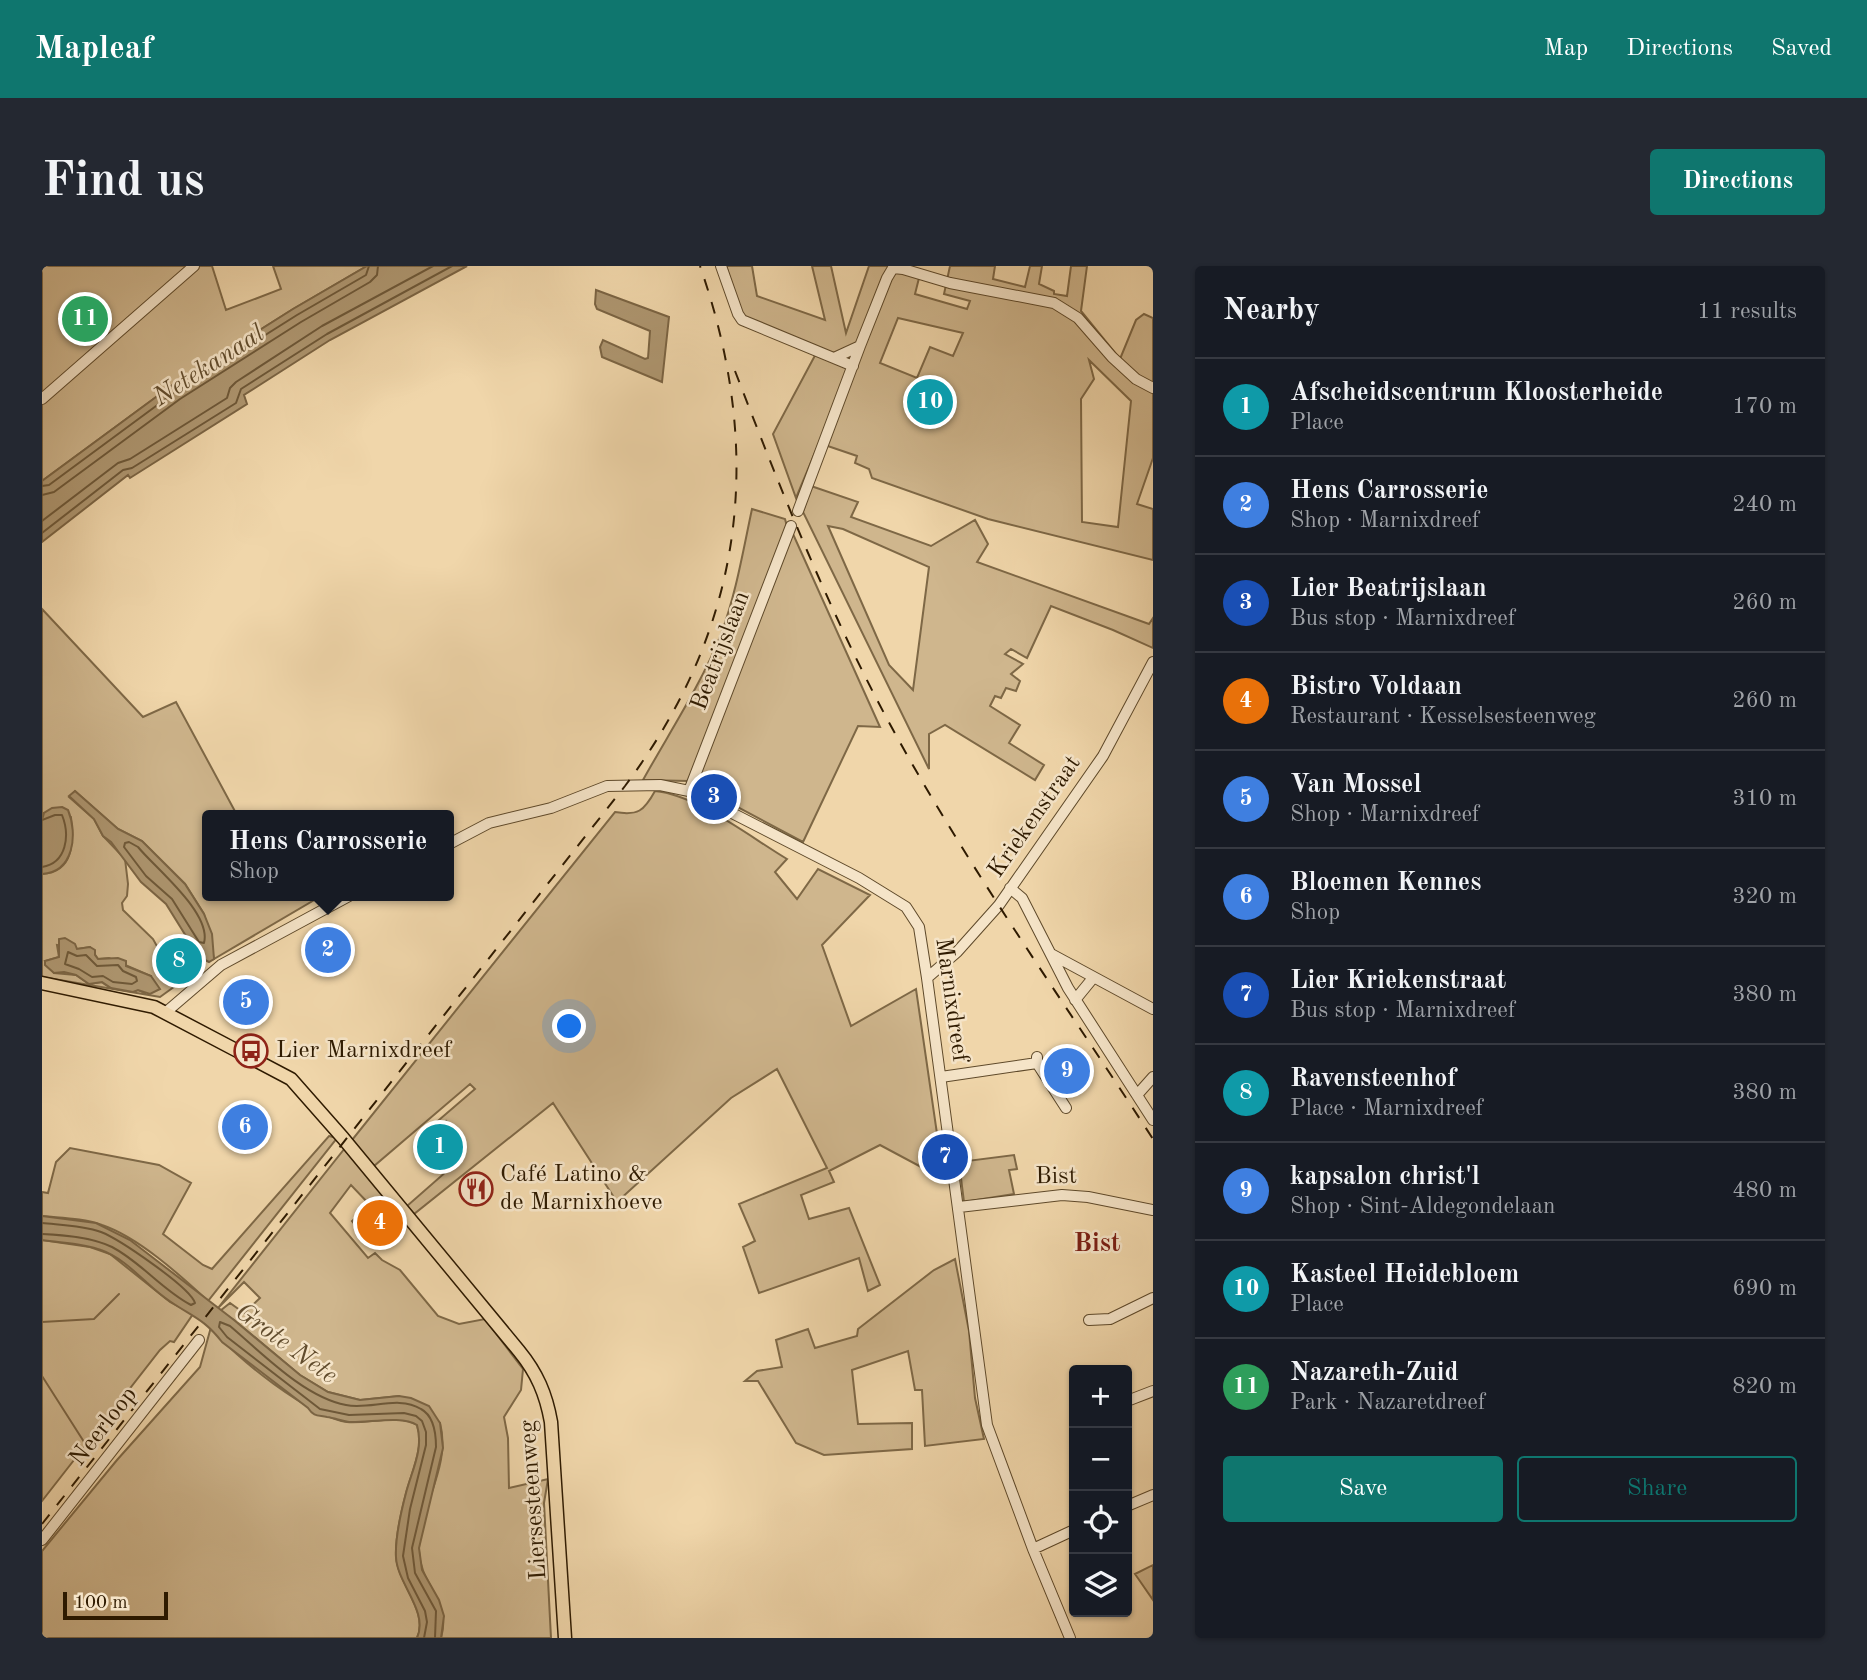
<!DOCTYPE html>
<meta charset="utf-8">
<style>
:root{--surface:#171b24;--page:#242831;--text:#f1f3f6;--muted:#9ea1a6;--line:#363941;--accent:#0f766e}
body{margin:0;font-family:"Old Standard TT",serif;background:var(--page);color:var(--text)}
.controls{position:absolute;right:21px;bottom:21px;display:grid;overflow:hidden;border-radius:7px;box-shadow:0 2px 5px #0004}
.controls button{width:63px;height:63px;display:grid;place-items:center;padding:0;border:0;border-bottom:2px solid var(--line);background:var(--surface);color:var(--text);font:35px sans-serif}
.scale{position:absolute;left:21px;bottom:18px;width:105px;box-sizing:border-box;padding-left:7px;border:4px solid #2e1a00;border-top:0;font-size:19px;line-height:24px;white-space:nowrap;color:#2e1a00;-webkit-text-stroke:5px #f5e4c8;paint-order:stroke}
.you{position:absolute;left:528px;top:761px;width:24px;height:24px;margin:-18px;border:5px solid #fff;border-radius:50%;background:#1a73e8;box-shadow:0 0 0 10px #1a73e833}
.badge{display:grid;place-items:center;width:46px;height:46px;border-radius:50%;background:var(--accent);color:#fff;font-size:23px;font-weight:700}
.pin{position:absolute;translate:-50% -50%;border:4px solid #fff;box-shadow:0 2px 7px #0006}
.popup{position:absolute;left:160px;top:544px;width:252px;height:91px;box-sizing:border-box;display:grid;place-content:center;border-radius:7px;background:var(--surface);filter:drop-shadow(0 2px 5px #0005);font-size:23px;white-space:nowrap;color:var(--muted)}
.popup b{font-size:26px;color:var(--text)}
.popup::after{content:'';position:absolute;left:50%;top:100%;margin-left:-14px;border:14px solid transparent;border-top-color:var(--surface)}
.list{margin:0;padding:0;list-style:none}
h2{display:flex;justify-content:space-between;align-items:center;height:91px;margin:0;padding:0 28px;font-size:30px}
h2 small{font-size:23px;font-weight:400;color:var(--muted)}
.list li{display:grid;grid-template-columns:46px 1fr auto;gap:21px;align-items:center;box-sizing:border-box;height:98px;padding:0 28px;border-top:2px solid var(--line)}
.list b{display:block;font-size:26px;white-space:nowrap}
.list p{margin:0;font-size:23px;white-space:nowrap;color:var(--muted)}
.list em{font-size:23px;font-style:normal;color:var(--muted)}
.actions{display:flex;gap:14px;padding:21px 28px}
.actions a{flex:1;padding:16px 0;border:2px solid var(--accent);border-radius:7px;text-align:center;font-size:24px;color:var(--accent)}
.actions .main{background:var(--accent);color:#fff}
.icon{flex:none;width:38px;height:38px;fill:none;stroke:currentColor;stroke-width:2;stroke-linecap:round;stroke-linejoin:round}
.map{position:relative;flex:none;width:1111px;height:1372px;overflow:hidden;border-radius:7px}
header{display:flex;align-items:center;gap:42px;box-sizing:border-box;height:98px;padding:0 35px;background:var(--accent);color:#fff}
header strong{font-size:33px}
nav{display:flex;gap:38px;margin-inline-start:auto;font-size:24px}
.intro{display:flex;align-items:center;justify-content:space-between;box-sizing:border-box;height:168px;padding:0 42px}
h1{margin:0;font-size:49px}
.button{padding:18px 32px;border-radius:7px;background:var(--accent);color:#fff;font-size:24px;font-weight:700}
main{display:flex;gap:42px;padding:0 42px}
aside{flex:1;background:var(--surface);border-radius:7px;box-shadow:0 2px 5px #0004}
.map>svg:first-child{display:block}
</style>
<header>
<strong>Mapleaf</strong>
<nav><a>Map</a><a>Directions</a><a>Saved</a></nav>
</header>
<div class="intro"><h1>Find us</h1><a class="button">Directions</a></div>
<main>
<div class="map">
<svg width="1111" height="1372" viewBox="0 0 1111 1372">
<rect width="100%" height="100%" fill="#f0d6aa"/>
<filter id="stains"><feTurbulence type="fractalNoise" baseFrequency=".00286" numOctaves="4"/><feColorMatrix values="0 0 0 0 .2 0 0 0 0 .09 0 0 0 0 .02 0 0 0 .5 -.17"/></filter>
<radialGradient id="worn" r=".72"><stop offset=".6" stop-color="#630" stop-opacity="0"/><stop offset="1" stop-color="#630" stop-opacity=".3"/></radialGradient>
<path fill="#cfb68d" stroke="#7e6846" stroke-width="2" fill-rule="evenodd" d="M0 0H170L184 44 239 23 231 0H325L251 43 129 120 0 215Z
M684 0H710L715 30 783 54 770 0H789L804 67 827 0H847L877 12 873 28 925 43 928 35 902 28 908 0H953L951 13 983 21 988 0H1000L997 18 1012 25V28L1025 30 1029 0H1045L1039 45 1078 93 1094 54 1102 48 1111 52V192L1095 238 1111 243V294L946 253 830 212 827 203 813 197 815 190 777 177 754 232 731 168 777 82 701 51ZM856 52 921 67 911 90 888 81 875 112 838 97ZM1047 94 1089 135 1076 261 1040 256 1039 133 1052 113Z
M769 220 816 236 809 251 889 280 933 254 946 278 935 296 1107 358 1111 352V382L1071 364 1009 340 985 392 969 383 963 388 981 398 969 408 978 415 974 425 964 422 959 432 953 430 948 440 978 459 967 477 1002 499 993 514 903 459 887 468V503L761 246ZM786 260 801 263 887 301 871 424 847 399Z
M710 243 743 253 748 272 751 268 838 461 816 460 761 576 647 515 601 514C627 467 659 419 679 368 694 328 701 285 710 243Z
M0 343 101 451 134 436 195 549H165V630H279L172 693 162 648 143 618 100 575 76 563 33 525 27 531 52 553 61 570 83 593 86 618 85 630 80 637 81 644 111 673 136 718 118 731 0 711V608C33 606 31 575 29 551L2 547 0 554ZM15 679 35 683 48 681 56 693 67 692 109 710 103 727 96 724C87 728 67 723 60 716L47 718 34 709 12 707 3 695 17 691Z
M613 525C655 529 708 571 745 593L733 606 755 633 776 603 828 629 780 679 809 760 874 723 901 909H894L838 879 787 905 792 916 759 929 767 953 807 942 838 1019 826 1025 817 992 717 1027 701 981 713 975 697 938 785 902 735 803 689 832 575 936 511 837 372 948 365 940 405 905 397 896 420 874 404 855 392 866 394 869 382 878 376 872 433 823 428 818 332 900 310 874 573 546C596 550 602 545 613 525Z
M287 870 295 872 166 1035C138 1009 96 971 60 959 41 952 20 952 0 950V926L6 927 14 896 28 882 117 899 149 917 121 968 161 999 170 1003Z
M303 882 345 931 338 939 335 936 314 960 310 955 328 939 309 919 288 947 326 992 333 987 340 994 358 1004 396 1050 417 1058 443 1053 481 1103 479 1124 462 1151 466 1172 467 1222 506 1213 502 1237 509 1372H399C410 1334 378 1320 377 1285 376 1241 410 1201 398 1157L357 1130 318 1134 286 1126 258 1109 192 1054 178 1045 188 1037 202 1047 218 1032 202 1016 176 1042Z
M972 889 975 903 967 904 972 928 922 936 917 896Z
M0 974 48 981 68 988 128 1036 151 1048 132 1076 128 1075 118 1084 0 1235Z
M913 993 927 1065 933 1132 942 1173 883 1180 880 1124H873L866 1085 810 1104 816 1158 870 1157V1183L782 1189 754 1177 716 1115H703L715 1105 740 1101 734 1074 766 1063 773 1082 815 1070 816 1063 892 1004Z
M169 1061C191 1091 269 1151 305 1156 326 1158 358 1148 375 1159 382 1183 370 1204 364 1227 359 1246 353 1271 354 1291 356 1318 387 1346 375 1372H0V1285L75 1194 158 1101Z
M1111 1299V1334L1093 1308Z"/>
<path fill="#ae9670" stroke="#7b6443" stroke-width="2" d="M325 0H425L288 74 202 129 205 138 88 212 86 209 0 276V215L129 120 251 43Z
M554 24 627 51 620 116 560 91 558 81 561 74 603 93 606 92 608 65 555 43 553 38Z
M33 525 76 563 100 575 143 618 162 648 170 668 172 693 167 696 157 691 124 638 99 616 69 576 61 570 52 553 27 530Z
M20 541 26 544C36 568 32 606 0 608V554L2 547 10 542Z
M23 672 33 678 35 683 48 681 53 684V689L56 693 76 692 84 695V700L109 710 118 723 108 728 96 724 91 726 69 722 60 716 47 718 34 709 22 706 12 707 3 699V695L17 691V673Z
M0 950 54 957 88 974 192 1054 258 1109 286 1126 318 1134 357 1130 369 1132 387 1140 398 1157 401 1182 377 1282 380 1304 397 1334 402 1350 399 1372H375C387 1345 355 1318 354 1291 353 1271 359 1246 364 1227 370 1204 382 1183 375 1159 359 1149 327 1157 307 1156 299 1155 293 1152 285 1151 276 1149 272 1151 266 1142L180 1076C162 1053 151 1051 129 1036 105 1021 87 994 59 984 41 977 19 977 0 974Z"/>
<g fill="none" stroke-linecap="round" stroke-linejoin="round">
<path stroke="#6e5838" stroke-width="2" d="M0 220 7 219 133 126 255 49 324 9 327 0
M0 229 12 226 138 133 259 56 328 16 335 9 336 0
M0 255 76 197 88 193 185 132 188 122 194 116 280 60 391 0
M0 267 81 204 90 202 194 137 199 123 285 68 410 0
M0 554 13 549H20C28 569 25 597 0 601
M87 576 96 581C113 602 170 647 162 677L157 676 130 633 104 610 82 581 83 577Z
M26 686 35 690 44 689 55 700 76 699 81 705 94 711 95 715 90 718 71 716 61 710 50 711 37 703 23 698Z
M0 957C19 959 40 959 59 966 77 973 148 1021 153 1037L149 1039C120 1024 99 996 70 981 50 971 22 969 0 968
M382 1372 385 1356 383 1345 366 1312 361 1290 368 1243 384 1179V1166L380 1155 374 1150 362 1147 307 1149 278 1143 185 1071 177 1061 178 1056 188 1060C220 1087 262 1131 304 1139 328 1144 356 1129 379 1143 392 1150 394 1167 394 1181L370 1282 373 1307 394 1345 393 1372"/>
<path stroke="#7b6443" stroke-width="2" d="M0 1056 52 1053 77 1028
M0 1110 44 1179"/>
<defs>
<path id="minor" d="M679 0 696 48 700 54 811 100
M792 92 818 80
M0 133 152 0
M756 245 818 80 845 12 851 2 861 3 908 17 1012 37 1036 52 1070 91 1094 113 1111 122
M647 525 749 260
M407 578 447 557 509 542 565 520 618 519 647 525 817 612 864 641 877 661 885 712 945 1159 991 1283 1028 1372
M968 622 980 632 1026 722 1111 854
M1009 688 1111 743
M885 712 915 686 957 639 1061 490 1111 396
M1033 734 1051 712
M123 747 179 699 307 630
M995 797 1024 842
M899 811 995 797V791
M1095 829 1111 811
M917 941 1020 929 1046 931 1111 944
M1047 1054 1068 1053 1111 1032
M1085 1135 1111 1125
M1085 1240 1111 1229
M0 1274 157 1074
M991 1283 1032 1264"/>
<path id="major" d="M0 717 112 741 249 813 301 872 477 1085C495 1107 504 1128 509 1156L523 1372"/>
</defs>
<use href="#minor" stroke="#5e492a" stroke-width="12"/>
<use href="#major" stroke="#2e1a00" stroke-width="15"/>
<use href="#minor" stroke="#f5e4c8" stroke-width="10"/>
<use href="#major" stroke="#f0d6aa" stroke-width="12"/>
<path stroke="#2e1a00" stroke-width="2" stroke-dasharray="12 12" stroke-linecap="butt" d="M693 105C738 222 784 338 843 449 922 596 1020 733 1111 873
M0 1258 583 520C703 360 723 187 658 0"/>
</g>
<defs>
<symbol id="bus-ring" viewBox="-11 -11 22 22"><circle r="9.5" fill="#f5e4c8" stroke="#8f2418" stroke-width="1.5"/><path d="M-5-6H5V4H4V6H2V4H-2V6H-4V4H-5ZM-3.5-4V0h7V-4ZM-3.5 1.2v1.5H-2V1.2ZM2 1.2v1.5H3.5V1.2Z" fill="#8f2418"/></symbol>
<symbol id="restaurant-ring" viewBox="-11 -11 22 22"><circle r="9.5" fill="#f5e4c8" stroke="#8f2418" stroke-width="1.5"/><path d="M-5-6h1v4h1v-4h1v4h1v-4h1v5L-1.5 .5V6h-2V.5L-5-1ZM5-6V6H3V1.5H1.5Q1.5-4 5-6Z" fill="#8f2418"/></symbol>
</defs>
<g fill-rule="evenodd">
<use href="#bus-ring" x="190" y="766" width="38" height="38"/>
<use href="#restaurant-ring" x="415" y="904" width="38" height="38"/>
</g>
<g text-anchor="middle" dominant-baseline="central" stroke-width="5" stroke-linejoin="round" paint-order="stroke">
<g font-size="24" fill="#2e1a00" stroke="#f5e4c8">
<text transform="translate(679 385) rotate(-69)">Beatrijslaan</text>
<text transform="translate(993 551) rotate(-55)">Kriekenstraat</text>
<text transform="translate(909 734) rotate(82)">Marnixdreef</text>
<text transform="translate(1014 911) rotate(-1)">Bist</text>
<text transform="translate(62 1161) rotate(-52)">Neerloop</text>
<text transform="translate(492 1234) rotate(-94)">Liersesteenweg</text>
</g>
<g font-size="24" fill="#2e1a00" stroke="#f5e4c8" text-anchor="start">
<text x="234" y="785">Lier Marnixdreef</text>
<text x="458" y="909">Café Latino &amp;<tspan x="458" dy="28">de Marnixhoeve</tspan></text>
</g>
<g font-size="26" font-style="italic" fill="#614c2d" stroke="#f5e4c8">
<text transform="translate(167 100) rotate(-33)">Netekanaal</text>
<text transform="translate(244 1078) rotate(36)">Grote Nete</text>
</g>
<g font-size="26" font-weight="bold" fill="#7a1f14" stroke="#f5e4c8">
<text x="1055" y="978">Bist</text>
</g>
</g>
<rect width="100%" height="100%" filter="url(#stains)"/>
<rect width="100%" height="100%" fill="url(#worn)"/>
</svg>
<div class="controls">
<button>+</button>
<button>−</button>
<button><svg class="icon" aria-label="locate" viewBox="0 0 24 24"><circle cx="12" cy="12" r="6"/><path d="M12 2v4M12 18v4M2 12h4M18 12h4"/></svg></button>
<button><svg class="icon" aria-label="layers" viewBox="0 0 24 24"><path d="M12 4l9 5-9 5-9-5zM3 14l9 5 9-5"/></svg></button>
</div>
<div class="scale">100 m</div>
<div class="you"></div>
<div class="pin badge" style="left:398px;top:881px;background:#0f9aa8">1</div>
<div class="pin badge" style="left:286px;top:684px;background:#3f7fe0">2</div>
<div class="popup"><b>Hens Carrosserie</b>Shop</div>
<div class="pin badge" style="left:672px;top:531px;background:#1a4fb4">3</div>
<div class="pin badge" style="left:338px;top:957px;background:#e8710a">4</div>
<div class="pin badge" style="left:204px;top:736px;background:#3f7fe0">5</div>
<div class="pin badge" style="left:203px;top:861px;background:#3f7fe0">6</div>
<div class="pin badge" style="left:903px;top:891px;background:#1a4fb4">7</div>
<div class="pin badge" style="left:137px;top:695px;background:#0f9aa8">8</div>
<div class="pin badge" style="left:1025px;top:805px;background:#3f7fe0">9</div>
<div class="pin badge" style="left:888px;top:136px;background:#0f9aa8">10</div>
<div class="pin badge" style="left:43px;top:53px;background:#2e9e5b">11</div>
</div>
<aside>
<h2>Nearby<small>11 results</small></h2>
<ul class="list">
<li><span class="badge" style="background:#0f9aa8">1</span><div><b>Afscheidscentrum Kloosterheide</b><p>Place</p></div><em>170 m</em></li>
<li><span class="badge" style="background:#3f7fe0">2</span><div><b>Hens Carrosserie</b><p>Shop · Marnixdreef</p></div><em>240 m</em></li>
<li><span class="badge" style="background:#1a4fb4">3</span><div><b>Lier Beatrijslaan</b><p>Bus stop · Marnixdreef</p></div><em>260 m</em></li>
<li><span class="badge" style="background:#e8710a">4</span><div><b>Bistro Voldaan</b><p>Restaurant · Kesselsesteenweg</p></div><em>260 m</em></li>
<li><span class="badge" style="background:#3f7fe0">5</span><div><b>Van Mossel</b><p>Shop · Marnixdreef</p></div><em>310 m</em></li>
<li><span class="badge" style="background:#3f7fe0">6</span><div><b>Bloemen Kennes</b><p>Shop</p></div><em>320 m</em></li>
<li><span class="badge" style="background:#1a4fb4">7</span><div><b>Lier Kriekenstraat</b><p>Bus stop · Marnixdreef</p></div><em>380 m</em></li>
<li><span class="badge" style="background:#0f9aa8">8</span><div><b>Ravensteenhof</b><p>Place · Marnixdreef</p></div><em>380 m</em></li>
<li><span class="badge" style="background:#3f7fe0">9</span><div><b>kapsalon christ'l</b><p>Shop · Sint-Aldegondelaan</p></div><em>480 m</em></li>
<li><span class="badge" style="background:#0f9aa8">10</span><div><b>Kasteel Heidebloem</b><p>Place</p></div><em>690 m</em></li>
<li><span class="badge" style="background:#2e9e5b">11</span><div><b>Nazareth-Zuid</b><p>Park · Nazaretdreef</p></div><em>820 m</em></li>
</ul>
<div class="actions"><a class="main">Save</a><a>Share</a></div>
</aside>
</main>
